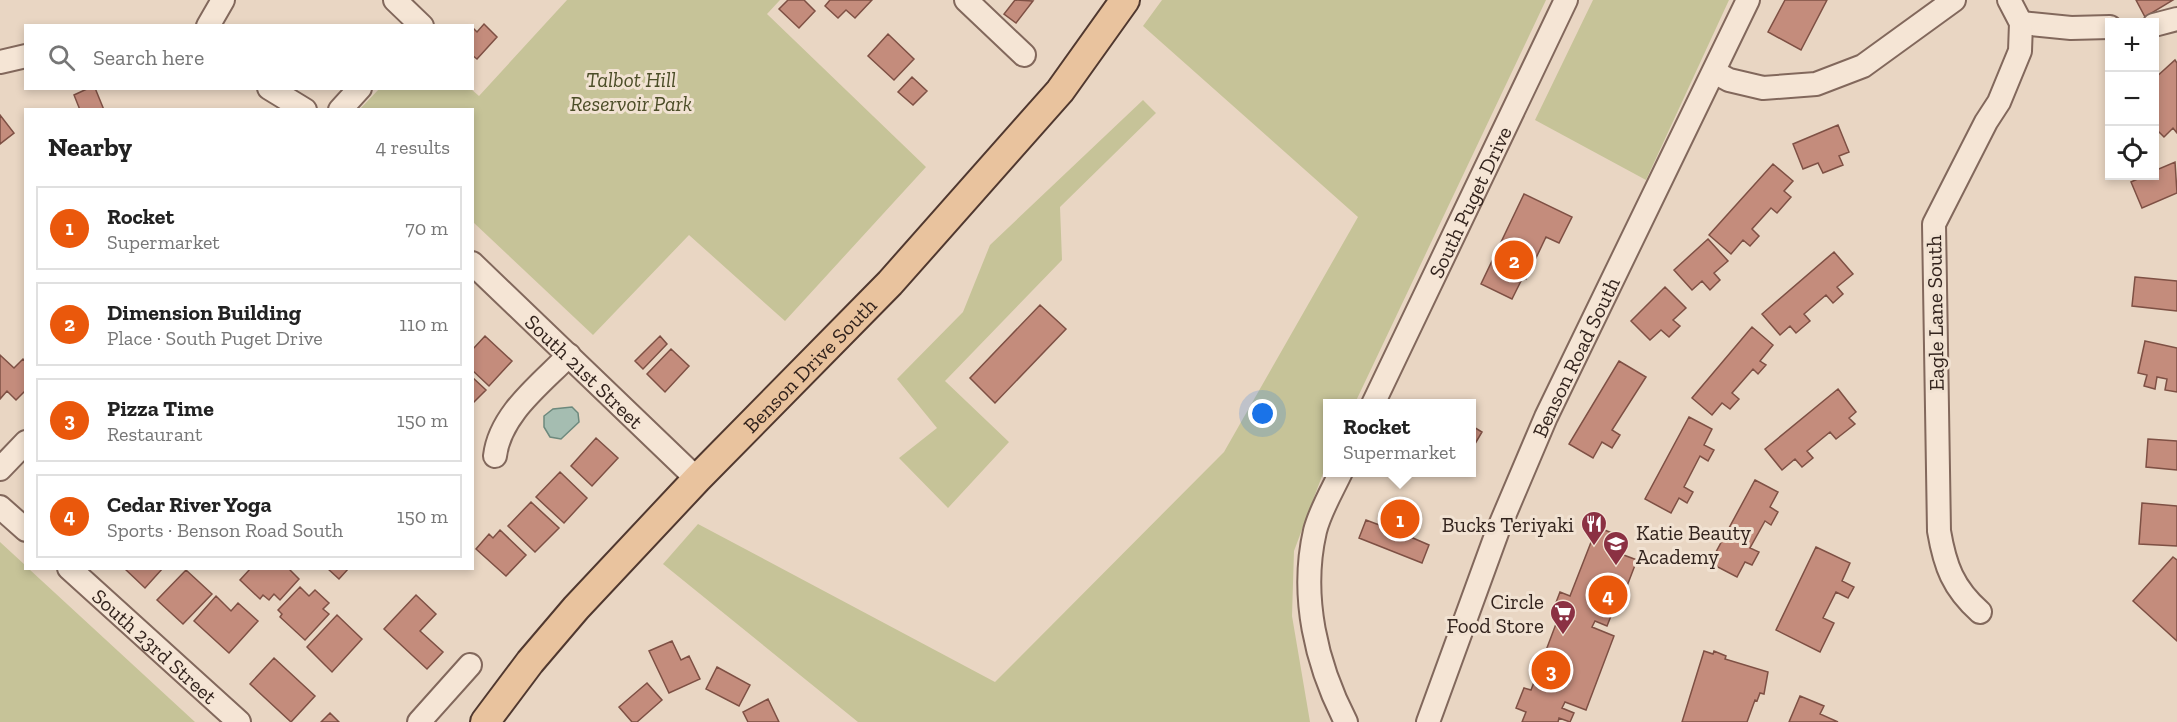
<!DOCTYPE html>
<meta charset="utf-8">
<style>
:root{--surface:#fff;--page:#f2f2f2;--text:#222;--muted:#767676;--line:#e0e0e0;--accent:#ea580c}
body{margin:0;font-family:"Zilla Slab",serif;background:var(--page);color:var(--text)}
.controls{position:absolute;right:18px;top:18px;display:grid;overflow:hidden;border-radius:0px;box-shadow:0 3px 9px #0003}
.controls button{width:54px;height:54px;display:grid;place-items:center;padding:0;border:0;border-bottom:2px solid var(--line);background:var(--surface);color:var(--text);font:30px sans-serif}
.you{position:absolute;left:1263px;top:414px;width:21px;height:21px;margin:-15px;border:4px solid #fff;border-radius:50%;background:#1a73e8;box-shadow:0 0 0 9px #1a73e833}
.badge{display:grid;place-items:center;width:39px;height:39px;border-radius:50%;background:var(--accent);color:#fff;font-size:20px;font-weight:700}
.pin{position:absolute;translate:-50% -50%;border:3px solid #fff;box-shadow:0 2px 6px #0006}
.popup{position:absolute;left:1323px;top:399px;width:153px;height:78px;box-sizing:border-box;display:grid;place-content:center;border-radius:0px;background:var(--surface);filter:drop-shadow(0 2px 4px #0005);font-size:20px;white-space:nowrap;color:var(--muted)}
.popup b{font-size:22px;color:var(--text)}
.popup::after{content:'';position:absolute;left:50%;top:100%;margin-left:-12px;border:12px solid transparent;border-top-color:var(--surface)}
.list{margin:0;padding:0;list-style:none}
h2{display:flex;justify-content:space-between;align-items:center;height:78px;margin:0;padding:0 24px;font-size:26px}
h2 small{font-size:20px;font-weight:400;color:var(--muted)}
.list li{display:grid;grid-template-columns:39px 1fr auto;gap:18px;align-items:center;box-sizing:border-box;height:84px;margin:0 12px 12px;padding:0 12px;border:2px solid var(--line);border-radius:0px}
.list b{display:block;font-size:22px;white-space:nowrap}
.list p{margin:0;font-size:20px;white-space:nowrap;color:var(--muted)}
.list em{font-size:20px;font-style:normal;color:var(--muted)}
.icon{flex:none;width:33px;height:33px;fill:none;stroke:currentColor;stroke-width:2;stroke-linecap:round;stroke-linejoin:round}
.map{position:relative;flex:none;width:2177px;height:722px;overflow:hidden}
.search{position:absolute;background:var(--surface);box-shadow:0 3px 9px #0003;left:24px;top:24px;width:450px;height:66px;display:flex;align-items:center;gap:15px;box-sizing:border-box;padding:0 21px;border-radius:0px;color:var(--muted);font-size:22px}
.panel{position:absolute;background:var(--surface);box-shadow:0 3px 9px #0003;left:24px;top:108px;width:450px;height:462px;border-radius:0px}
.map>svg:first-child{display:block}
</style>
<div class="map">
<svg width="2177" height="722" viewBox="0 0 2177 722">
<rect width="100%" height="100%" fill="#e9d6c3"/>
<path fill="#c6c398" d="M567 0H780L767 14 926 167 785 321 689 235 593 335 473 222 472 110 360 109 379 89H471L479 96Z
M1162 0H1546L1355 403 1328 404V460L1294 551 1292 616 1310 722H858L663 564 698 524 995 682 1224 452 1358 217 1143 26Z
M1593 0H1729L1646 180 1535 120Z
M1143 100 1156 113 1060 207 1062 260 945 381 1009 442 948 508 899 458 937 428 897 379 963 312 990 245Z
M0 542 25 565 26 568 29 569 195 722H0Z"/>
<path fill="#a5bdb1" stroke="#6d897d" stroke-width="1.5" d="M572 407 578 413 579 422 561 439 550 437 544 427V416L553 409Z"/>
<path fill="#c48c7c" stroke="#7e5044" stroke-width="1.5" d="M788 0H804L815 11 799 28 779 9Z
M830 0H872L855 18 846 10 838 18 825 6Z
M1015 0 1033 1 1016 23 1004 14Z
M1785 0H1827L1801 50 1768 32Z
M2136 0H2173L2145 17Z
M484 24 497 37 477 59 472 55V27L477 32Z
M888 34 914 59 894 80 868 56Z
M2175 60 2177 63V133L2173 128 2164 137 2154 127V79Z
M912 77 927 91 913 105 898 92Z
M89 88H95L104 110H80L74 95Z
M0 115 14 133 0 144Z
M1838 125 1849 152 1839 156 1843 165 1823 173 1818 163 1803 169 1793 144Z
M2175 162 2177 193 2142 208 2131 182 2144 176H2154V171Z
M1773 164 1793 181 1784 191 1791 197 1777 213 1771 208 1752 229 1759 236 1750 246 1743 240 1731 254 1709 235Z
M1524 194 1572 217 1559 243 1546 237 1526 279 1523 277 1512 299 1481 284Z
M1708 239 1728 261 1714 273 1720 280 1710 290 1702 281 1692 290 1674 270Z
M1834 252 1853 274 1837 287 1843 294 1833 303 1826 295 1804 314 1810 321 1796 333 1790 326 1780 335 1762 314Z
M2135 277 2177 281V311L2132 306Z
M1665 287 1686 308 1673 320 1680 326 1669 337 1661 330 1650 340 1631 321Z
M1040 305 1066 329 995 403 970 378Z
M1752 327 1773 345 1760 361 1766 365 1758 374 1753 369 1732 393 1739 399 1730 409 1722 403 1712 415 1692 398Z
M485 336 512 361 489 386 472 370V350Z
M660 336 667 344 643 369 635 361Z
M2145 341 2177 348V392L2165 390 2167 379 2157 377 2155 389 2144 386 2147 375 2138 373Z
M671 349 689 366 665 392 647 374Z
M0 355 14 368 23 359 26 362V390L16 400 7 391 0 399Z
M1619 361 1646 377 1612 430 1620 435 1612 448 1602 442 1593 458 1569 444Z
M472 377 486 390 472 404Z
M1838 389 1856 412 1849 418 1855 424 1836 439 1830 432 1807 451 1813 458 1802 467 1795 459 1782 470 1765 449Z
M1689 417 1712 429 1704 445 1714 450 1708 461 1700 456 1684 487 1693 492 1687 503 1679 498 1671 513 1645 499Z
M1472 426 1482 432 1472 449Z
M596 438 618 458 592 486 571 466Z
M2148 439 2177 441V470L2146 467Z
M560 472 587 498 564 523 536 497Z
M1755 480 1778 492 1770 507 1778 512 1771 525 1765 521 1750 548 1759 552 1752 565 1745 562 1737 577 1710 563Z
M531 502 559 528 535 552 508 526Z
M2142 503 2177 506V546L2139 544Z
M1399 506 1415 512 1406 535 1429 545 1422 563 1359 538 1366 520 1390 529Z
M1597 527 1627 539 1621 554 1637 560 1617 612 1601 605 1598 611 1611 616 1607 626 1595 621 1592 627 1614 636 1586 710 1565 702 1562 708 1574 713 1570 722 1559 718 1558 722H1522L1526 712 1516 708 1524 688 1531 690 1559 616 1552 613 1560 592 1570 596Z
M500 530 526 555 506 576 476 549 489 534 493 538Z
M1816 547 1850 563 1842 581 1854 587 1848 598 1836 592 1823 618 1834 623 1820 652 1776 630Z
M2173 557 2177 560V641L2133 601Z
M124 568H163L145 588Z
M251 568H288L299 579 280 600 274 594 269 600 263 595 260 599 240 580Z
M327 568H349L339 579Z
M186 570 212 594 183 624 157 600Z
M300 587 309 596 315 590 329 603 323 609 329 614 305 640 280 617 282 614 278 610Z
M416 595 436 614 420 631 443 652 427 669 384 629Z
M216 596 231 611 238 603 258 621 229 653 194 621Z
M337 615 362 639 332 672 307 647Z
M672 641 681 660 689 656 700 679 669 693 649 651Z
M1704 651 1713 654 1714 651 1726 656 1725 659 1768 672 1764 694 1760 693 1757 701 1755 700 1747 722H1682Z
M274 658 315 696 291 722 250 684Z
M717 667 750 685 739 706 706 689Z
M647 683 662 700 637 722H632L619 707Z
M1800 696 1824 706 1820 714 1838 722H1789Z
M768 699 779 722H748L743 712Z
M330 713 339 722H321Z"/>
<g fill="none" stroke-linecap="round" stroke-linejoin="round">
<defs>
<g id="minor">
<path d="M395 0 422 26"/>
<path d="M966 0 1024 55"/>
<path d="M2021 23 2071 28 2110 27"/>
<path d="M2154 25 2177 19"/>
<path d="M208 26 223 0"/>
<path d="M0 62 26 56"/>
<path d="M1714 72 1729 80 1763 88 1816 84 1863 66 1954 0"/>
<path d="M269 88 305 110"/>
<path d="M340 110 360 88"/>
<path id="s1" d="M472 263 697 479"/>
<path id="s2" d="M1373 404 1566 0"/>
<path d="M495 456C500 414 541 384 569 355"/>
<path d="M0 469 26 442"/>
<path d="M1341 472C1332 491 1320 511 1315 531 1300 596 1316 664 1346 722"/>
<path d="M0 507 26 530"/>
<path id="s3" d="M69 568 239 722"/>
<path d="M1980 612C1953 588 1945 566 1939 531L1934 224 1986 122 1999 102 2020 51 2021 23 2009 0"/>
<path d="M419 722 470 665"/>
<path id="s4" d="M1428 722 1498 530 1546 417 1748 0"/>
</g>
<g id="major">
<path id="s5" d="M485 722 530 662 576 608 697 479 890 283 1060 91 1125 0"/>
</g>
</defs>
<use href="#minor" stroke="#82685c" stroke-width="26"/>
<use href="#major" stroke="#50382f" stroke-width="32"/>
<use href="#minor" stroke="#f5e5d5" stroke-width="22"/>
<use href="#major" stroke="#e9c39e" stroke-width="28"/>
</g>
<defs>
<symbol id="restaurant-pin" viewBox="-11 -11 22 30"><path d="M0 17L-7.5 6A9.5 9.5 0 1 1 7.5 6Z" fill="#8b3143" stroke="#f1e2d2"/><path d="M-5-6h1v4h1v-4h1v4h1v-4h1v5L-1.5 .5V6h-2V.5L-5-1ZM5-6V6H3V1.5H1.5Q1.5-4 5-6Z" fill="#fff"/></symbol>
<symbol id="school-pin" viewBox="-11 -11 22 30"><path d="M0 17L-7.5 6A9.5 9.5 0 1 1 7.5 6Z" fill="#8b3143" stroke="#f1e2d2"/><path d="M0-5L7-2L0 1L-7-2ZM-4 1L0 2.5L4 1V4Q0 6-4 4Z" fill="#fff"/></symbol>
<symbol id="supermarket-pin" viewBox="-11 -11 22 30"><path d="M0 17L-7.5 6A9.5 9.5 0 1 1 7.5 6Z" fill="#8b3143" stroke="#f1e2d2"/><path d="M-6-5.5h2.5l.6 2H6L4.5 2H-2.5L-4.4-4H-6ZM-1.5 3.2a1.3 1.3 0 1 0 .1 0ZM3 3.2a1.3 1.3 0 1 0 .1 0Z" fill="#fff"/></symbol>
</defs>
<g fill-rule="evenodd">
<use href="#restaurant-pin" x="1579" y="509" width="30" height="40"/>
<use href="#school-pin" x="1601" y="529" width="30" height="40"/>
<use href="#supermarket-pin" x="1548" y="598" width="30" height="40"/>
</g>
<g text-anchor="middle" dominant-baseline="central" stroke-width="6" stroke-linejoin="round" paint-order="stroke">
<g font-size="21" font-style="italic" fill="#4b4d27" stroke="#f1e2d2">
<text x="631" y="79">Talbot Hill<tspan x="631" dy="24">Reservoir Park</tspan></text>
</g>
<g font-size="21" fill="#33241e" stroke="#f1e2d2">
<text stroke="none"><textPath href="#s2" startOffset="224">South Puget Drive</textPath></text>
<text transform="translate(1935 313) rotate(-91)">Eagle Lane South</text>
<text stroke="none"><textPath href="#s4" startOffset="394">Benson Road South</textPath></text>
<text stroke="none"><textPath href="#s5" startOffset="483">Benson Drive South</textPath></text>
<text stroke="none"><textPath href="#s1" startOffset="156">South 21st Street</textPath></text>
<text stroke="none"><textPath href="#s3" startOffset="116">South 23rd Street</textPath></text>
</g>
<g font-size="21" fill="#33241e" stroke="#f1e2d2" text-anchor="end">
<text x="1574" y="524">Bucks Teriyaki</text>
<text x="1636" y="532" text-anchor="start">Katie Beauty<tspan x="1636" dy="24">Academy</tspan></text>
<text x="1544" y="601">Circle<tspan x="1544" dy="24">Food Store</tspan></text>
</g>
</g>
</svg>
<div class="controls">
<button>+</button>
<button>−</button>
<button><svg class="icon" aria-label="locate" viewBox="0 0 24 24"><circle cx="12" cy="12" r="6"/><path d="M12 2v4M12 18v4M2 12h4M18 12h4"/></svg></button>
</div>
<div class="you"></div>
<div class="pin badge" style="left:1400px;top:519px">1</div>
<div class="popup"><b>Rocket</b>Supermarket</div>
<div class="pin badge" style="left:1514px;top:260px">2</div>
<div class="pin badge" style="left:1551px;top:670px">3</div>
<div class="pin badge" style="left:1608px;top:595px">4</div>
<div class="search"><svg class="icon" aria-label="search" viewBox="0 0 24 24"><circle cx="10" cy="10" r="6"/><path d="M15 15l6 6"/></svg>Search here</div>
<section class="panel">
<h2>Nearby<small>4 results</small></h2>
<ul class="list">
<li><span class="badge">1</span><div><b>Rocket</b><p>Supermarket</p></div><em>70 m</em></li>
<li><span class="badge">2</span><div><b>Dimension Building</b><p>Place · South Puget Drive</p></div><em>110 m</em></li>
<li><span class="badge">3</span><div><b>Pizza Time</b><p>Restaurant</p></div><em>150 m</em></li>
<li><span class="badge">4</span><div><b>Cedar River Yoga</b><p>Sports · Benson Road South</p></div><em>150 m</em></li>
</ul>
</section>
</div>
